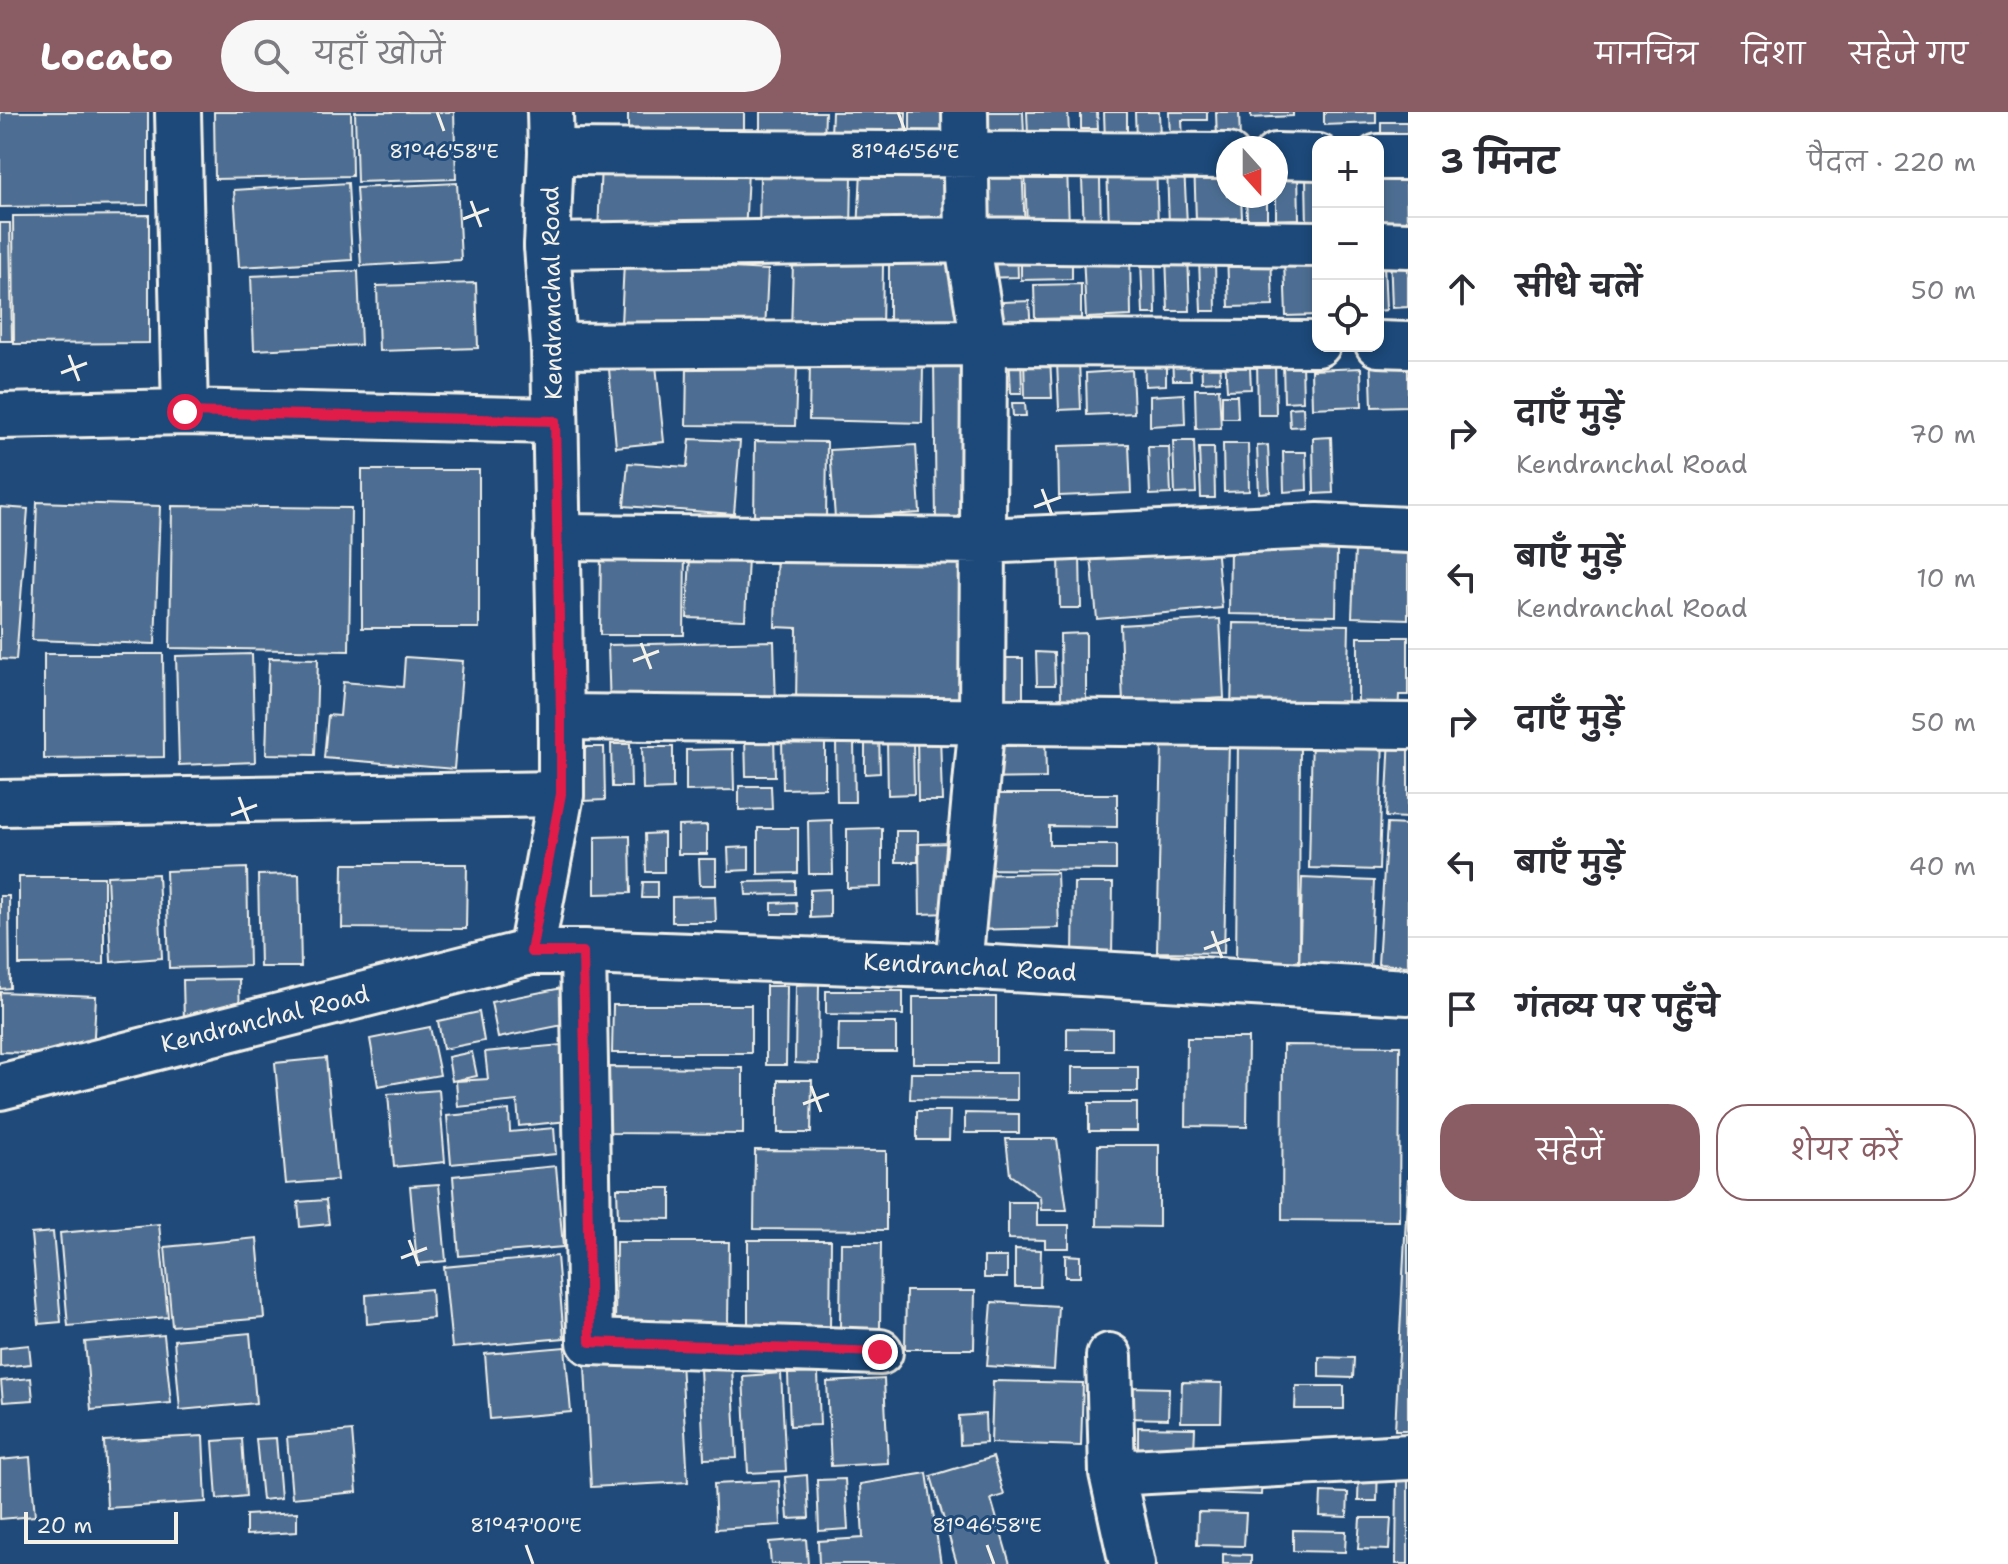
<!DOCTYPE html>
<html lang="hi">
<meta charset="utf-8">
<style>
:root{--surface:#fff;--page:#f7f7f7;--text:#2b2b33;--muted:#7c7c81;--line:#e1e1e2;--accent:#8a5d65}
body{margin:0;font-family:"Shantell Sans","Playpen Sans Deva",sans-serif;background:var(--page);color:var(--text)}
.controls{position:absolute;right:24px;top:24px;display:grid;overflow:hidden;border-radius:16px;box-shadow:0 4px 12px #0003}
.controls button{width:72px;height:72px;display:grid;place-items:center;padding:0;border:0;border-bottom:2px solid var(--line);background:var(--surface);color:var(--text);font:40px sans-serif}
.compass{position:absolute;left:1216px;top:24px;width:72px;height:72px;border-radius:50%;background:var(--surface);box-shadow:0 4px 12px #0003;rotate:159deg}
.scale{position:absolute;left:24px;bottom:20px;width:154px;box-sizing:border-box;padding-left:8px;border:4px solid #f4f1e8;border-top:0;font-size:22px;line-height:28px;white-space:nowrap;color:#f4f1e8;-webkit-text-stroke:6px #1f4a7a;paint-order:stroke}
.stop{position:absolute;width:24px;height:24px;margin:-18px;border:6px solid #e11d48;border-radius:50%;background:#fff}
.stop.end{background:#e11d48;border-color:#fff;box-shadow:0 2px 8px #0008}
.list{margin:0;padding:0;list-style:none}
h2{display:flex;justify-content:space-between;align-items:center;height:104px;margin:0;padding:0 32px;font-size:34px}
h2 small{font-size:26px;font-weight:400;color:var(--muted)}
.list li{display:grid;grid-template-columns:52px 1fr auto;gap:24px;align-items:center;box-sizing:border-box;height:144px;padding:0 32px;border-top:2px solid var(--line)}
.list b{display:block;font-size:30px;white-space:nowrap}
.list p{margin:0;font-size:26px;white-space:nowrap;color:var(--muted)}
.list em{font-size:26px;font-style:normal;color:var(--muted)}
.actions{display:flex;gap:16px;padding:24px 32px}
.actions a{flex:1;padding:18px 0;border:2px solid var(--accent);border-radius:32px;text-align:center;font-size:28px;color:var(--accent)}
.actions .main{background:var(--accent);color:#fff}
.icon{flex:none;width:44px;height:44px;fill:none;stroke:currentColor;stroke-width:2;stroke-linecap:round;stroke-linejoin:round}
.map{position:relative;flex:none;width:1408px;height:1452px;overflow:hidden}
header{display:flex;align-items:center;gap:48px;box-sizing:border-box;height:112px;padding:0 40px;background:var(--accent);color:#fff}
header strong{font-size:38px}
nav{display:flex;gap:44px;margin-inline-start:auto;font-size:28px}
.search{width:560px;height:72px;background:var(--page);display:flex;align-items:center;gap:20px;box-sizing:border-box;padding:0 28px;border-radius:44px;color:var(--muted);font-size:30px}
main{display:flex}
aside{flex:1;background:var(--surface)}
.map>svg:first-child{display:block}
</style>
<header>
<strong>Locato</strong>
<div class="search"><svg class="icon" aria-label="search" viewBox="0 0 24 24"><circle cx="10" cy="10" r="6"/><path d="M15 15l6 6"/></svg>यहाँ खोजें</div>
<nav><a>मानचित्र</a><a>दिशा</a><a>सहेजे गए</a></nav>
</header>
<main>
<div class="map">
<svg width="1408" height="1452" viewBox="0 0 1408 1452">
<rect width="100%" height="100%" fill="#1f4a7a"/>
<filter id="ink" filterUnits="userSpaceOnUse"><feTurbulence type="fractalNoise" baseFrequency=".0125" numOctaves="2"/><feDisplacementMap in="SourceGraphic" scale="16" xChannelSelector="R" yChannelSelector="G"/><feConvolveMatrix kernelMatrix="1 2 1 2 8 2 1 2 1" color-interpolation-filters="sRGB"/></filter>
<g filter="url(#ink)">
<path fill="#4d6e92" stroke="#f4f1e8" stroke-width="2" d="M0 0H148V93L0 95Z
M214 0H351L352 64 215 67Z
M355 0H454L456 67 357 70Z
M628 0H744V26H628Z
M760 0H825L824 31 760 29Z
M832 0H906L905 26 831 23Z
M910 0H956L957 30 910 32Z
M967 0H1023L1024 23 968 25Z
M1027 0H1068L1069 21 1028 23Z
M1081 0H1097L1098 17H1081Z
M1104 0H1127V29L1105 30Z
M1135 0H1159L1160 27 1136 28Z
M1169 0H1207V8H1182L1183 27H1170Z
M1216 0H1239L1240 28H1217Z
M1251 0H1293V4L1251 6Z
M1324 0H1376V11L1324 13Z
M1381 10H1407L1408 29 1381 30Z
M1156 49 1158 116 1109 117 1107 51Z
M1228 49V84H1241L1242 106 1196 108 1194 50Z
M601 52 748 58 745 125 598 120Z
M1022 52 1025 119 979 121 977 54Z
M1067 55 1069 114 1027 115 1025 56Z
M1167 55H1184L1187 112 1169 113Z
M861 58 960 62 957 124 858 120Z
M1298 60 1299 107 1276 108V61Z
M760 61 852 62 851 122 759 121Z
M1406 65 1407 112H1378V66Z
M1306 66H1318V115H1307Z
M1082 67H1100L1101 117 1084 119Z
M348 71 352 148 239 155 234 78Z
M457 71 461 148 361 154 356 76Z
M1246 84H1267V107H1247Z
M149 103V231L14 232 13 104Z
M0 111H10L12 229H0Z
M1017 133 1018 165 976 166 974 134Z
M1072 138V167L1021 168V139Z
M1130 139 1131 204 1086 206 1083 141Z
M1390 140H1408V195L1392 196Z
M1188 141 1190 199H1168L1166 142Z
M1271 141 1273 194 1229 195 1227 142Z
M889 143H970L969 221H889Z
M1141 147H1155L1156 202H1143Z
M1215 147 1216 199H1201L1199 148Z
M1318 147V203L1286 204 1284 148Z
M624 150 768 158 765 219 621 212Z
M793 151 883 152 882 221 791 219Z
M1384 151 1386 198 1378 199V152Z
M358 159 361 233 254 238 251 164Z
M476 171 478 236 379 239 377 174Z
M1081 172V206L1035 207 1034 173Z
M1029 189 1031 219 980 220 979 191Z
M1224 232 1249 233 1251 277 1227 278Z
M1219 233 1220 269 1202 270 1201 235Z
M1144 235H1166V273L1145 274Z
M1408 237V294L1372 295 1370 238Z
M1021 240 1022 281H1011L1009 241Z
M1172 240H1189L1191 268H1173Z
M1050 244 1052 286H1025L1024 245Z
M976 247 977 410 936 411 934 248Z
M1275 248 1276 303H1258L1257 249Z
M810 249 923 252 922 311 809 308Z
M1079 249 1081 297 1059 298 1057 250Z
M1302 250 1303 289 1284 290 1283 251Z
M656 253 664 330 616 335 609 257Z
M687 254 797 255 795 314 686 313Z
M1361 256 1362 294 1312 296 1311 258Z
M1132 258 1134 301 1087 303 1086 261Z
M1195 277H1219L1221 316 1196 317Z
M1184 282 1185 312 1150 314V284Z
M1222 283H1237L1238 306H1222Z
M1012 291H1025L1026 304H1013Z
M1303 295 1304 314 1290 315 1289 296Z
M1331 325 1333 381 1314 382 1313 326Z
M690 327 740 329 734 402 624 394 628 351 687 355Z
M755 329 827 330 826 408H754Z
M1173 329H1194L1196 381 1175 382Z
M1129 332 1131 381 1059 384 1058 334Z
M1223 332H1248L1249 379 1224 380Z
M916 333 920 401 835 406 830 338Z
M1268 333 1270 380 1259 381 1257 334Z
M1148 335H1169L1171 382 1150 383Z
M1199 336H1214L1215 386H1201Z
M1283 340H1306L1307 378 1284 380Z
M362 358H479V516H362Z
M37 390 160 394 155 532 32 528Z
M172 394 351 396 349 539 170 536Z
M0 395 28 397 16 548 0 547Z
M1216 434 1222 496 1097 507 1091 445Z
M601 435 685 436 684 523H600Z
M777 436 974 441 970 598 796 594 797 516 775 515Z
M1230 436 1337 438 1336 504 1229 502Z
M1355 437 1408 439V507L1352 505Z
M1059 442H1080L1081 496H1060Z
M690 443 748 445 745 508 687 506Z
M1220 507 1224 586 1123 592 1120 513Z
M1233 511 1349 513 1347 603 1231 600Z
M1086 521V588L1061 589 1060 522Z
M1358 525H1408V583H1399L1398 603H1358Z
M774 529 776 595 610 599 608 533Z
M1036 540 1054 541 1055 573H1037Z
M44 542H163L164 645 44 647Z
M252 542 255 650 179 653 176 544Z
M405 545 463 549 454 657 324 646 328 603 340 604 343 570 403 575Z
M269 546 318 547 315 643 266 642Z
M972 546H1023V591L973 592Z
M1045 617 1046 666 970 667 969 619Z
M879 621 880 661 865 662V622Z
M917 621H940L942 689H918Z
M774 623 775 664H746L745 624Z
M1312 623 1383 625 1379 758 1309 756Z
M1238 624H1300L1299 851H1236Z
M1390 624 1408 625V706L1386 705Z
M825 626V676L783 677 782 627Z
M913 626 914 682 888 683 887 627Z
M854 628 855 690H837L836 629Z
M1162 629 1229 631 1224 841 1157 840Z
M611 632H630L631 675H612Z
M582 635H604L605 688 582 689Z
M642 635H673V677L643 678Z
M733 637 734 678 686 679V638Z
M739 674H771L772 697 739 698Z
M971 682H1117V715L1049 714V733H1116V758L970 757Z
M832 708 833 762H809L808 709Z
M1387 712 1408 713V854L1378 852Z
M707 713V742H678V714Z
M758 716H798V761L758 762Z
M882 716V775L847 776V717Z
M896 719H918V750H896Z
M664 721V760H646L645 722Z
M630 724 631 781 595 782V725Z
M950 731 951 801 920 802 919 732Z
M749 735V758L729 759 728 736Z
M699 747H716V773H700Z
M343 752H467L466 817 342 816Z
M247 756 249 854 169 856 166 759Z
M1057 761 1059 816 968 818V763Z
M158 762 162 846 111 850 107 764Z
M299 762 301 855H260L258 763Z
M19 765H104V852L19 853Z
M1302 766 1374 769 1370 861 1299 859Z
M795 769V782L746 783 745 770Z
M643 770H657V786H642Z
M1074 771H1113L1112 845H1073Z
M830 777V805L810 806V778Z
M0 784H9L10 876 0 877Z
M715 784 716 810H672V785Z
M796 790 797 802H772V791Z
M239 867 240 909 184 910 183 868Z
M819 872 818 952 795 951 796 873Z
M766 874H787L786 953H766Z
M567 875 573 911 498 926 491 890Z
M826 879H903V903L826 902Z
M0 880 96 884 93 943 0 940Z
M913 885H996V951H913Z
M613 893H751V941H612Z
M479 900 484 929 443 937 438 909Z
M839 911H896V940H838Z
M430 915 440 963 378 974 370 927Z
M1067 916 1112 917V938H1067Z
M1187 926H1248L1247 1015 1186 1014Z
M561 933 568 1009 519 1014 517 989 458 995 456 969 488 967 485 940Z
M1283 933 1400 934 1399 1109 1282 1108Z
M472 940 477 964 452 969 448 945Z
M326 946 337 1068 286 1072 275 951Z
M609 955 743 956V1022L609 1021Z
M1072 955H1138V980H1072Z
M911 961H1017V988L910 987Z
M778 968H812L811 1021H778Z
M439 978 445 1050 394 1055 388 982Z
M1089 991H1137V1019H1089Z
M509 998 510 1020 554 1016 556 1042 451 1052 447 1004Z
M917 999H950L949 1028H917Z
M965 1001 1019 1002V1021H965Z
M1006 1027H1057L1067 1098H1041L1040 1085 1010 1063Z
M1098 1033H1159V1115L1097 1114Z
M755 1038 886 1039V1118L754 1117Z
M556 1054 563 1135 459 1144 453 1064Z
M1408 1066V1318H1395Z
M439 1072 446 1149 417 1152 410 1074Z
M617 1076H671V1107L618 1106Z
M326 1088 329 1112 300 1115 298 1090Z
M1008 1090H1037V1113H1069V1136H1045V1128L1008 1127Z
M159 1112 168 1205 68 1214 60 1121Z
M53 1120 61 1210 39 1212 31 1122Z
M257 1126 264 1206 172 1214 165 1135Z
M748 1128H831L830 1216H748Z
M616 1130H729L728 1213H615Z
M841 1131H881L880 1218 840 1217Z
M1015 1137 1041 1138 1040 1175H1015Z
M1065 1143 1080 1144V1165H1065Z
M557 1144 564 1226 452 1236 444 1155Z
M984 1145H1007V1166H984Z
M431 1177 433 1206 367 1212 366 1183Z
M906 1179H975L974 1237H905Z
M992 1190 1058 1194 1054 1258 987 1254Z
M250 1221 256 1291 180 1298 174 1228Z
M164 1223 171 1291 91 1298 85 1230Z
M29 1233 31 1252 0 1255V1236Z
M565 1235 571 1300 490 1307 485 1242Z
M1319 1245 1354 1246 1353 1266 1319 1265Z
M681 1249 688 1370 591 1375 585 1254Z
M732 1254 737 1346 704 1347 700 1256Z
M781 1261 786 1359 748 1361 743 1264Z
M818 1261 820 1313 790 1314 788 1262Z
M31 1266 33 1288 3 1290 1 1269Z
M884 1267 888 1351 831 1354 827 1270Z
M993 1269 1083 1271 1081 1334 991 1331Z
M1182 1270 1222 1271 1221 1310H1181Z
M1296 1274H1344V1297H1295Z
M1127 1275 1169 1276 1168 1307 1126 1306Z
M985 1302 986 1331 960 1333 959 1304Z
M1138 1315 1195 1316 1194 1340 1138 1339Z
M352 1319 357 1380 292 1386 287 1325Z
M203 1324 206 1390 107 1396 104 1329Z
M276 1326 281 1386 262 1388 256 1327Z
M242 1327 246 1384 217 1387 213 1329Z
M30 1345 35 1404 0 1407V1348Z
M993 1345 1004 1383 991 1387 1010 1452H957L931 1364Z
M1359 1353H1378L1377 1389H1358Z
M927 1361 941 1452H819L818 1429 863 1426 860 1372Z
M807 1363 809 1406 788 1407 785 1365Z
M1202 1364 1262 1365 1261 1383 1201 1381Z
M1397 1366H1408V1452H1396Z
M845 1367 848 1417 819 1419 817 1368Z
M779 1369 781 1413 716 1417 714 1372Z
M1321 1380 1348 1381 1347 1405 1320 1404Z
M297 1400V1420L246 1423V1403Z
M1198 1400 1246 1401 1244 1434 1197 1433Z
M1360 1406H1391L1389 1438 1358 1437Z
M1293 1418 1346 1419 1345 1440 1293 1439Z
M806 1427 808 1452H771L769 1430Z
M1223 1442 1251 1443V1452H1223Z"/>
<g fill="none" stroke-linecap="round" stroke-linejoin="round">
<defs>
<path id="minor" d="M178 0 185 300
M551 40 1228 44
M1276 44 1318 45
M1378 45H1408
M1378 132 1408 133
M547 134 967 128 1318 132
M1378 232 1408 233
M554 234 984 231 1318 232
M0 304 185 300 555 309
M557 425 982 429 1318 414 1408 418
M561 605 1408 614
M0 691 561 682
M583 840 590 1230 880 1240
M959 854 982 609 984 231 967 128 965 0
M1109 1244 1112 1361 1132 1452
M1112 1361 1408 1345"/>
<path id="tertiary" d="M531 840 561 682V605L554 234 547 134 551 40 550 0
M0 975 531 840H583L959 854 1408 880"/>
</defs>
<use href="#minor" stroke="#f4f1e8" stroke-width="50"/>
<use href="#tertiary" stroke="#f4f1e8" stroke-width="50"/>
<use href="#minor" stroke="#1f4a7a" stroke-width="44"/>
<use href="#tertiary" stroke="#1f4a7a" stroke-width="44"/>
</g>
</g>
<g fill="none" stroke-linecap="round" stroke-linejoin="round" filter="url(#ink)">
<path stroke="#e11d48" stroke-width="10" d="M185 300 555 309 561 605V682L531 840H583L590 1230 880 1240"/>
</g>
<path fill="none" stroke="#f4f1e8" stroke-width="3" d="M437 0 444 19M898 0 905 19M471 89 481 115M463 107 489 97M69 243 79 269M61 261 87 251M1042 377 1052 403M1034 395 1061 385M641 531 651 557M633 549 659 539M239 685 249 711M231 703 257 693M1212 819 1222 846M1204 837 1230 827M811 974 821 1000M803 992 829 982M409 1128 419 1154M401 1146 427 1136M526 1433 533 1452M987 1433 994 1452"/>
<g text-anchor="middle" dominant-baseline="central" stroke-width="6" stroke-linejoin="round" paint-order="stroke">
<g font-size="24" fill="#f4f1e8" stroke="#1f4a7a">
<text transform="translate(552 181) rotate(-91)">Kendranchal Road</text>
<text transform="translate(970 855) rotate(3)">Kendranchal Road</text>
<text transform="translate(265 907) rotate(-14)">Kendranchal Road</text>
</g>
</g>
<g font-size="20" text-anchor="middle" fill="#f4f1e8" stroke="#1f4a7a" stroke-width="6" stroke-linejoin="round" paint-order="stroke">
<text x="444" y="46">81°46'58"E</text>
<text x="905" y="46">81°46'56"E</text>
<text x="526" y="1420">81°47'00"E</text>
<text x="987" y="1420">81°46'58"E</text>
</g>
</svg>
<div class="controls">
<button>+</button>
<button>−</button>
<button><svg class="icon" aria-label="locate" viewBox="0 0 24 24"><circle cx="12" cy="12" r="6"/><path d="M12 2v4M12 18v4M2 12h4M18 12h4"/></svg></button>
</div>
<svg class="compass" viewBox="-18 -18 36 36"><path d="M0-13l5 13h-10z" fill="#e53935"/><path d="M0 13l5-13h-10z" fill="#7c7c81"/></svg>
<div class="scale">20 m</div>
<div class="stop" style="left:185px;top:300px"></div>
<div class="stop end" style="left:880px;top:1240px"></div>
</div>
<aside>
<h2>3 मिनट<small>पैदल · 220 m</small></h2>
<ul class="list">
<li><svg class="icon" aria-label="ahead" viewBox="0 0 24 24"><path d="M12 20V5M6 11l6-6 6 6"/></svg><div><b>सीधे चलें</b></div><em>50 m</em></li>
<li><svg class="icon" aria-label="right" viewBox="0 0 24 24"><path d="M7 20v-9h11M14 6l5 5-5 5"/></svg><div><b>दाएँ मुड़ें</b><p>Kendranchal Road</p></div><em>70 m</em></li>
<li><svg class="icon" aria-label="left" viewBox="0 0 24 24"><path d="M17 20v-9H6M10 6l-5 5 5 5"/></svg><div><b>बाएँ मुड़ें</b><p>Kendranchal Road</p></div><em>10 m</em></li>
<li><svg class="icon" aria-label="right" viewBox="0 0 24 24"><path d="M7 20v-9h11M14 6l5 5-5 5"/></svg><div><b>दाएँ मुड़ें</b></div><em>50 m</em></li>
<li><svg class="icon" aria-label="left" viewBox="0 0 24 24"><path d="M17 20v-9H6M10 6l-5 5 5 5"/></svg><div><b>बाएँ मुड़ें</b></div><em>40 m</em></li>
<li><svg class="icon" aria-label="arrive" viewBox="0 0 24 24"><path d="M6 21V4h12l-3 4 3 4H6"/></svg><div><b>गंतव्य पर पहुँचे</b></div></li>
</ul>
<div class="actions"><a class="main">सहेजें</a><a>शेयर करें</a></div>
</aside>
</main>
